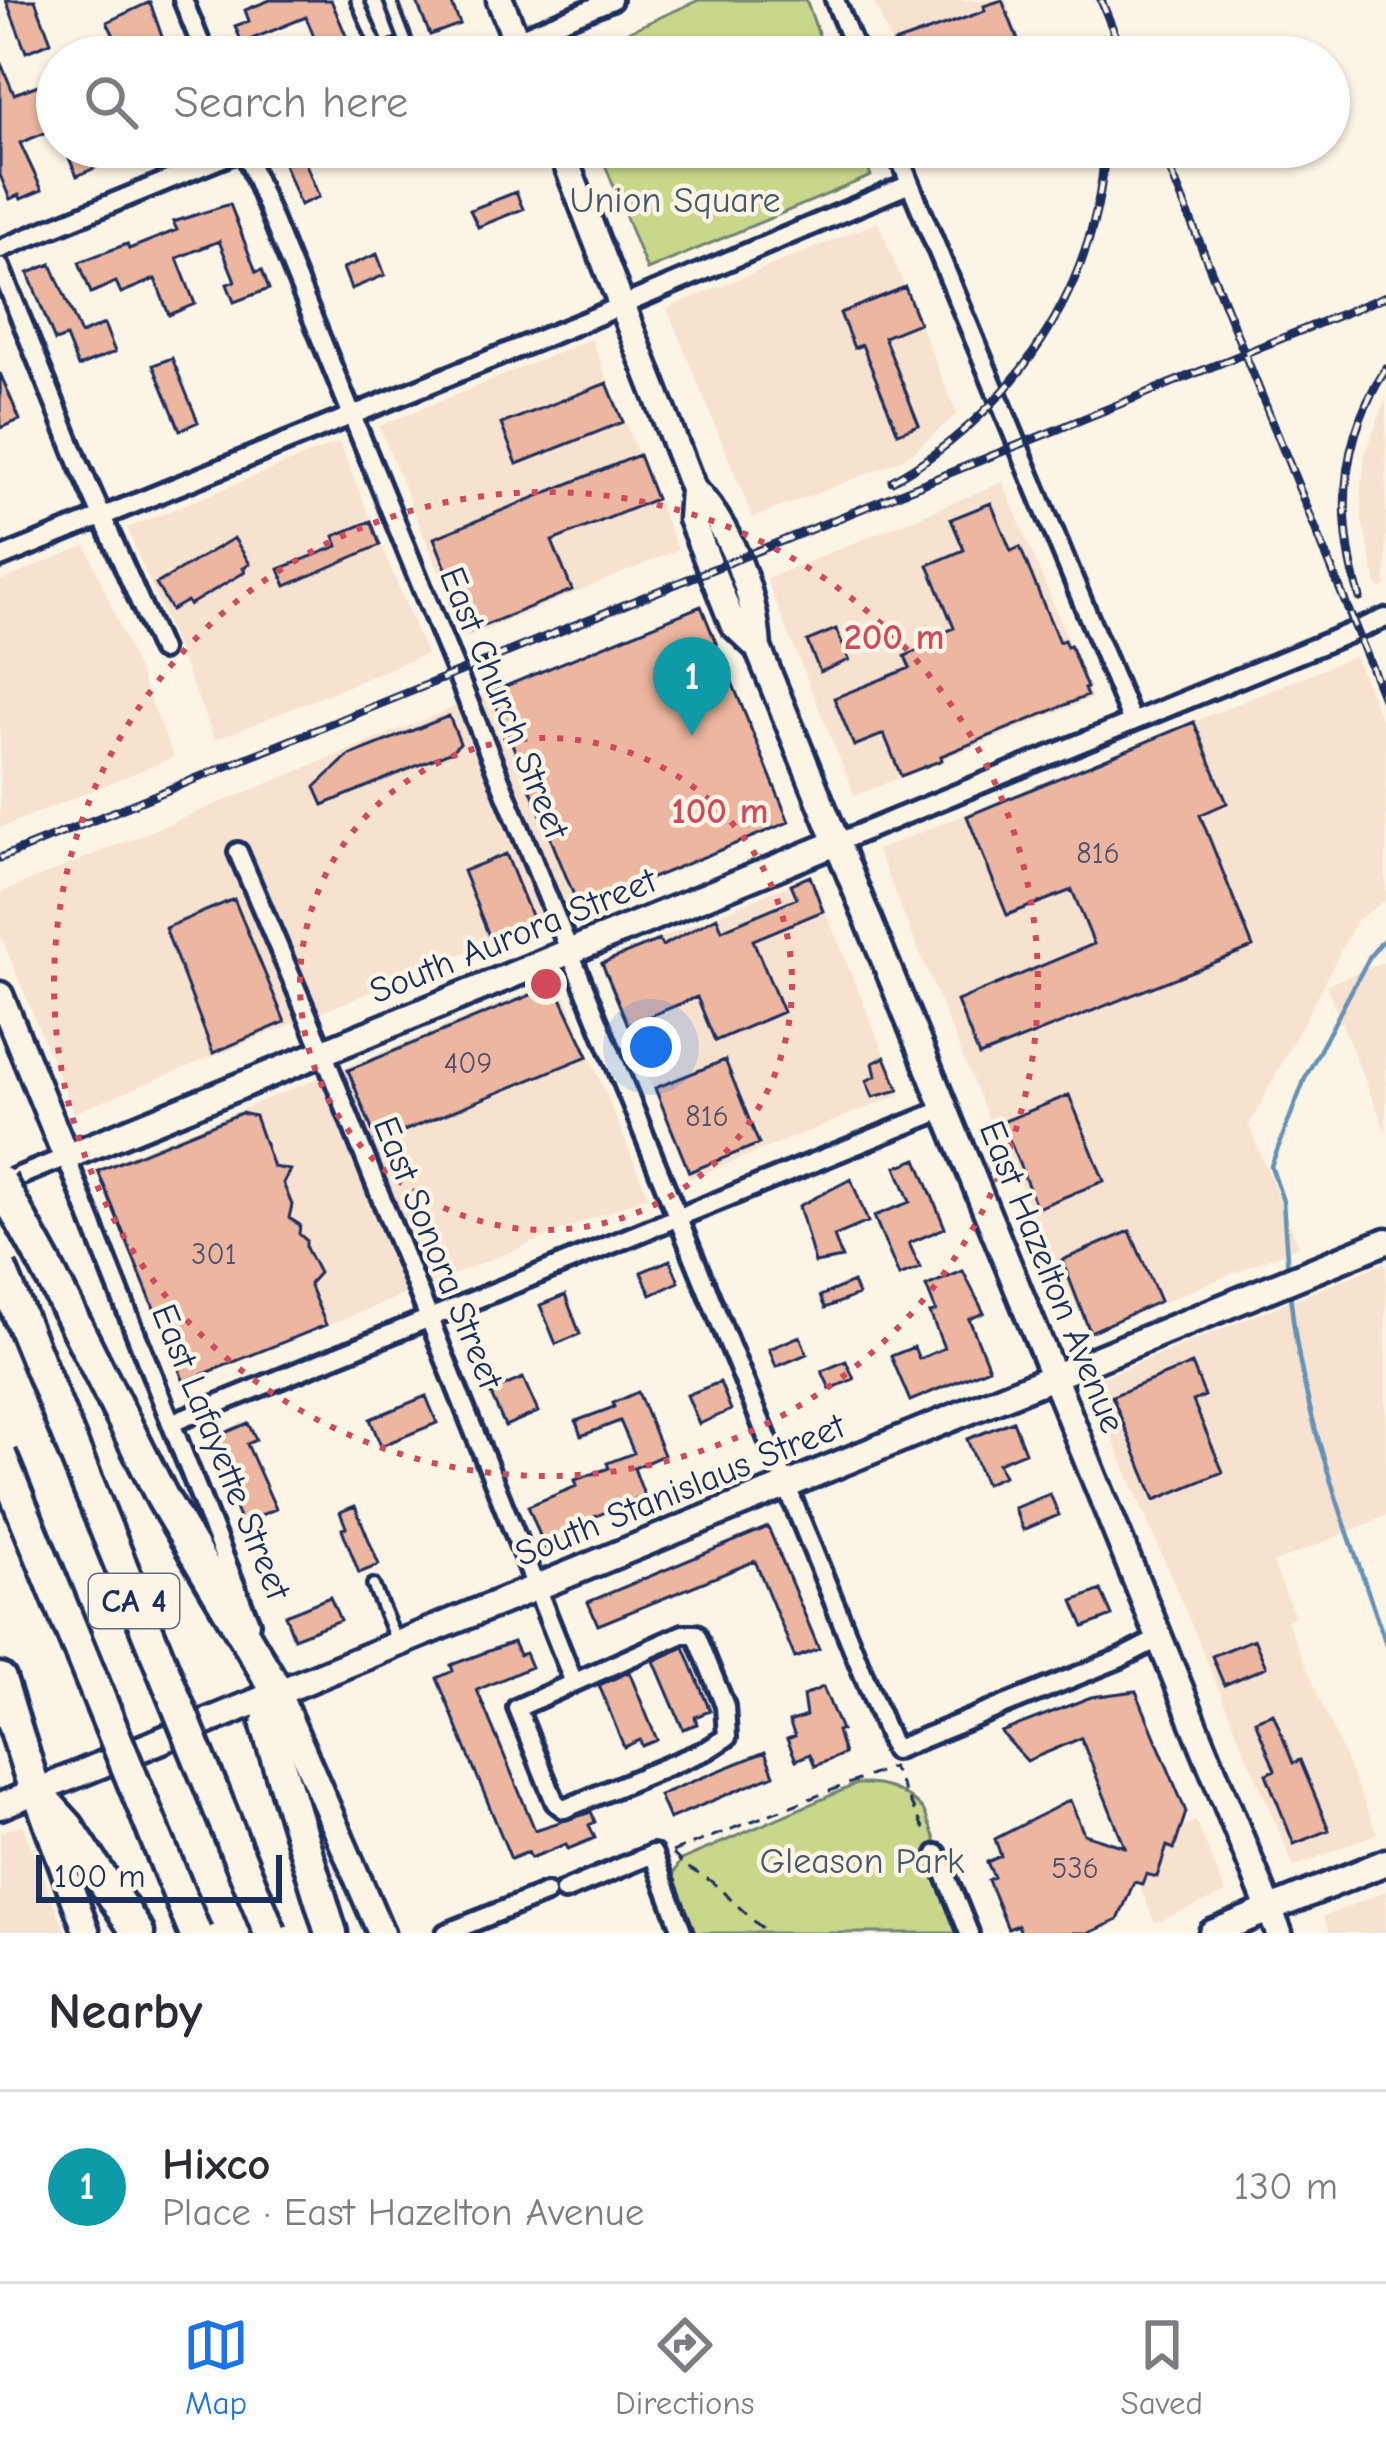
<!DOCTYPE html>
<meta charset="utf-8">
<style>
:root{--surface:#fff;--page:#f2f2f3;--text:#2b2b33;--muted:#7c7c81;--line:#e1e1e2;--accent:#1a73e8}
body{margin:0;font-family:"Comic Neue",sans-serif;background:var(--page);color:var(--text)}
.scale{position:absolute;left:36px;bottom:30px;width:246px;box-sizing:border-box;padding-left:12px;border:6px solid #1b2f5e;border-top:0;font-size:33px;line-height:42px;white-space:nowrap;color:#1b2f5e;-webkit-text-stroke:9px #fcf5e5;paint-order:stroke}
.you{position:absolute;left:651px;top:1047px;width:42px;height:42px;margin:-30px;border:9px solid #fff;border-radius:50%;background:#1a73e8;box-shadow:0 0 0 18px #1a73e833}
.badge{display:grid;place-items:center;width:78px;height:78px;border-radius:50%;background:var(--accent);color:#fff;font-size:39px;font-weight:700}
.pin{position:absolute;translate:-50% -99px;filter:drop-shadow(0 3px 6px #0008)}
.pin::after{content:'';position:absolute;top:63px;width:42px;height:36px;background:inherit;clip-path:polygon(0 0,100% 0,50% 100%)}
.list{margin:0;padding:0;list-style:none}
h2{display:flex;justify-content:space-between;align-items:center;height:156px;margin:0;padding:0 48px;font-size:51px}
h2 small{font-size:39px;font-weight:400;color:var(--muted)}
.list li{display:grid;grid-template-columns:78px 1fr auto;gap:36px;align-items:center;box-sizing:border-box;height:192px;padding:0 48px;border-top:3px solid var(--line)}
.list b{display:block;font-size:45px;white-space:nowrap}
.list p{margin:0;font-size:39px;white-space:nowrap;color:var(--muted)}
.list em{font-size:39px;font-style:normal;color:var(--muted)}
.icon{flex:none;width:66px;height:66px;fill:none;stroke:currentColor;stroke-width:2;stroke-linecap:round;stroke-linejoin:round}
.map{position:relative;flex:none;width:1386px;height:1933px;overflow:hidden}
.search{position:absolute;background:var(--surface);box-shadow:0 3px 9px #0004;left:36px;right:36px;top:36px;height:132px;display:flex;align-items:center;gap:30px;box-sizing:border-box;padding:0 42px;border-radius:66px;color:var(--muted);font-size:45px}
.sheet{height:348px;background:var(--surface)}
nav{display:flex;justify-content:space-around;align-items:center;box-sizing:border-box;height:168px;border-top:3px solid var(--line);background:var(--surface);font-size:33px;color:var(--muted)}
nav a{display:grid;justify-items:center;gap:6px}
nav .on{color:var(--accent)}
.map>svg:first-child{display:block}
</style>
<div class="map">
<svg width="1386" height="1933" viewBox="0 0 1386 1933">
<rect width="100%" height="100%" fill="#fcf5e5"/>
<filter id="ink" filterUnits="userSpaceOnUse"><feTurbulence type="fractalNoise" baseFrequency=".00833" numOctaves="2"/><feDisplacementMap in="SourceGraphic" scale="24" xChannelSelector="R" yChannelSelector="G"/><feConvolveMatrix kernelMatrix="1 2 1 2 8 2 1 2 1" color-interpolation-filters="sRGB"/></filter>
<g filter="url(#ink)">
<path fill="#f7e2d0" d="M873 0H1006L1026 57H897Z
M878 222 957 414 911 454 887 466 753 518 667 308Z
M591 339 678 550 466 638 379 426Z
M1386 399V586L1378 589 1362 520 1361 488 1366 451Z
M339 442 426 654 215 740 127 528Z
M1003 482 1092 698 855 796 766 579Z
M86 545 174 757 0 828V581Z
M701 606 789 822 74 1113 0 934V893Z
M1355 656 1386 731V900L1357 920 1249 1126 1299 1246 1089 1333 990 1123 877 850Z
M811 876 901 1094 690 1179 600 963Z
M1386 961V1132L1326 985Z
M559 980 648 1196 183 1384 96 1169Z
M1386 1262V1516L1273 1563 1295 1616 1287 1621 1377 1833 1294 1867 1089 1383Z
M1196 1821 1226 1893 1155 1923 1125 1850Z
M22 1824 37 1861 66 1933H0V1833Z
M1386 1891V1933H1330L1323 1917Z"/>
<path fill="#c9d78b" stroke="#728374" stroke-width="3" d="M699 0H806L827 57H571Z
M598 147H860L871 176 647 270Z
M857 1784C885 1783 904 1790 924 1811L972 1933H695L673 1875 681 1860Z"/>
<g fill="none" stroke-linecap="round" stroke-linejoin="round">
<path stroke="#6292b8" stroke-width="4.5" d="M1288 1273 1283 1201 1271 1166 1306 1076 1370 956 1386 937
M1290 1290C1299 1411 1348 1530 1386 1644"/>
</g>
<path fill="#ecb6a0" stroke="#1b2f5e" stroke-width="3" d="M6 0H35L51 42 26 52Z
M270 0H331L355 57H322L306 17 242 43 235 26 249 21 245 10Z
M416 0H450L460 24 430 35Z
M1002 0 1025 57H899L894 43 985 11 984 6Z
M150 2 169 57H125L107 22Z
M0 61 14 94 57 78V128L20 143 42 190 21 199 19 195 10 199 0 175Z
M72 147H138V148L77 176 69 158 76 155Z
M304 159 319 197 300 205 284 164Z
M516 192 523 209 478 227 470 210Z
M230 204 256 272 262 270 269 289 234 302 227 284 235 281 219 241 177 258 195 304 169 315 155 279 121 293 116 282 91 293 79 262 127 244 129 249 177 230 173 222Z
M377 254 385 275 351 289 343 268Z
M51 264 81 334 104 324 115 352 78 367 66 337 55 341 28 273Z
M905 287 919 323 884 337 919 425 898 433 862 345 854 348 840 313Z
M172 358 198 422 180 430 153 365Z
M0 373 20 420 0 428Z
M607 383 623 422 517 464 501 424Z
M639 455 656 499 552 541 572 590 471 631 434 538Z
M991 503 1011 551 1020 547 1059 642 1064 640 1067 647 1070 645 1087 688 1084 689 1087 696 941 756 942 760 901 776 884 734 854 746 834 698 910 668 905 656 938 642 936 636 954 628 928 565 964 550 951 519Z
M371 521 380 545 286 586 279 569 338 546 334 536Z
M234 538 250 564 243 568 245 572 189 605 187 601 171 610 156 584Z
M701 606 789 822 579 908 491 692Z
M836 629 849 660 820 672 807 641Z
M449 716 460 743 450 752 323 805 315 787 348 756Z
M1194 722 1227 803 1200 815 1253 947 979 1056 957 1001 1094 944 1072 890 1007 915 967 816Z
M506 854 534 923 491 941 463 871Z
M810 876 823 911 753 940 783 1012 715 1041 697 997 628 1025 602 963 659 940 662 946 717 917 722 930 745 920 797 898 791 884Z
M234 899 285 1022 213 1053 165 928Z
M555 985 588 1056 377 1142 348 1070Z
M885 1057 899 1090 873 1097 866 1081 876 1076 873 1063Z
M725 1060 759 1144 689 1172 655 1088Z
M1069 1095 1104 1181 1037 1208 1002 1122Z
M241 1113 255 1116 273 1167 290 1170 283 1183 292 1205 289 1218 300 1225 299 1234 306 1240V1248L319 1273 309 1284 326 1325 184 1382 98 1171Z
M917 1159 945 1228 909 1243 920 1268 899 1276 874 1216 910 1202 896 1167Z
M851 1179 868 1222 834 1236 842 1258 815 1263 799 1206Z
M1130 1231 1160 1301 1090 1332 1062 1260Z
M670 1260 679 1282 651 1295 641 1272Z
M963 1271 984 1313 969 1319 989 1368 910 1401 891 1356 914 1347 919 1359 944 1348 930 1313 936 1311 926 1286Z
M853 1282 858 1295 825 1308 820 1296Z
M565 1295 580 1334 556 1344 540 1305Z
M800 1336 807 1354 776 1367 769 1349Z
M846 1361 854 1379 830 1389 822 1371Z
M1192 1364 1205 1396 1193 1401 1223 1472 1155 1500 1112 1396Z
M523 1378 538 1412 505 1426 490 1392Z
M720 1382 731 1410 699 1424 687 1395Z
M638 1392 664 1455 634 1468 644 1495 583 1522 586 1531 545 1548 528 1506 577 1486 575 1480 609 1468 607 1463 634 1453 620 1421 581 1436 576 1421 614 1407 613 1403Z
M426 1396 437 1423 381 1446 370 1419Z
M1013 1421 1025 1452 998 1463 1004 1476 985 1484 967 1439Z
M248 1423 256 1440 247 1444 276 1509 241 1523 227 1489 233 1487 231 1476 215 1437Z
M1050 1494 1059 1515 1023 1530 1014 1508Z
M355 1506 379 1565 359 1573 342 1529 346 1527 340 1512Z
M768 1527 819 1649 795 1658 755 1561 598 1625 588 1602Z
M1101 1590 1112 1616 1084 1627 1073 1601Z
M330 1597 340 1620 294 1638 285 1615Z
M1254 1639 1266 1667 1224 1685 1212 1656Z
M513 1642 519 1655 525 1653 531 1667 477 1690 535 1830 591 1812 595 1822 589 1825 595 1838 568 1849 566 1844 531 1858 528 1852 511 1859 437 1678 453 1671 451 1665Z
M684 1647 710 1711 695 1717 697 1724 683 1729 654 1661Z
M629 1672 657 1740 642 1746 640 1740 624 1747 599 1685Z
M823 1687 841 1730 837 1731 844 1754 815 1766 810 1754 796 1760 787 1739 795 1736 789 1722 806 1716 803 1696Z
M1136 1691 1186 1812 1174 1849 1167 1846 1157 1877 1146 1874 1142 1884 1134 1882 1118 1920 1089 1933H1021L1018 1925 1008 1929 988 1880 994 1877 987 1862 1001 1856 995 1839 1070 1800 1084 1834 1125 1847 1081 1738 1027 1761 1001 1732 1091 1697Z
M1273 1713 1293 1763 1300 1760 1329 1830 1294 1844 1266 1774 1275 1770 1255 1720Z
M765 1752 774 1775 669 1819 659 1795Z"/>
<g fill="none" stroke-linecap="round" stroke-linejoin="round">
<defs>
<path id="lane" d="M357 0 381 57
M379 53 406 42 390 0
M373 1585 397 1643"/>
<path id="street" d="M183 0 206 57
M835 0 858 57
M472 57 612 0
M243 147 894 1750 1121 1658 1160 1638
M895 147 1132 722
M0 249 249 147
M0 267 79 464 161 650
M0 558 590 319 910 184
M836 843 1386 618
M238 852 323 1052 573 1680
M0 1184 66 1157 250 1623
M171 1423 945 1109
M683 1634H696L725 1706 727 1737 707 1750 564 1809 555 1802 517 1708Z
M937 1854 969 1933
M564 1891 653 1854 683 1933
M446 1933 546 1893"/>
<path id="secondary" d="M500 0 523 57
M560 147 693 489C731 527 755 595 758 648L1279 1933
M693 489 691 519 712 571 733 624 758 648
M0 995 66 1157 836 843
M277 1691 381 1933
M38 1799 87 1933
M0 1806 1386 1241
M1212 1933 1386 1862"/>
<path id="highway" d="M45 1264 163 1499 277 1691 267 1725 331 1933
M0 1679 35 1791 68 1827 138 1933"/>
</defs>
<use href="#lane" stroke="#1b2f5e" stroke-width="18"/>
<use href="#street" stroke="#1b2f5e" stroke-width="26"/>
<use href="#secondary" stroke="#1b2f5e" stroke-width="33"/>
<use href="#highway" stroke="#1b2f5e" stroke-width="39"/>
<path stroke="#1b2f5e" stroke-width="3" stroke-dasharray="12 9" stroke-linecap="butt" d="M672 1852 892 1767 928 1837
M673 1854 685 1866 711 1881 767 1933"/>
<use href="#lane" stroke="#fcf5e5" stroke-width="9"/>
<use href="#street" stroke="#fcf5e5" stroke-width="16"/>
<use href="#secondary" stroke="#fcf5e5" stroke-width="24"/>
<use href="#highway" stroke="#fcf5e5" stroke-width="30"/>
<defs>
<path id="rail" d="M1101 0 1124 57
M1161 147 1386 703
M892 481C1014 412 1097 288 1105 147
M1360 598C1336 518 1339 440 1386 369
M0 858 1386 296"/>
</defs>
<use href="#rail" stroke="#1b2f5e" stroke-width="9"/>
<use href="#rail" stroke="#fcf5e5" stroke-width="4.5" stroke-dasharray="14" stroke-linecap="butt"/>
<defs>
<path id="highway-bridge" d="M0 1182 45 1264
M0 1268 270 1933
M0 1455 195 1933"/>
</defs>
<use href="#highway-bridge" stroke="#1b2f5e" stroke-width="39" stroke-linecap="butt"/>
<use href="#highway-bridge" stroke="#fcf5e5" stroke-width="30"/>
</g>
</g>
<g fill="none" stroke="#d1495b" stroke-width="6" stroke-dasharray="6 12">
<circle cx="546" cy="984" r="246"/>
<circle cx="546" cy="984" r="492"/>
</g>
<g text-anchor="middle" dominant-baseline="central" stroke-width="9" stroke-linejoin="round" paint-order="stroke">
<g font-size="30" fill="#4f516e">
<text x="1098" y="853">816</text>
<text x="468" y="1063">409</text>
<text x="707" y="1116">816</text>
<text x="214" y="1254">301</text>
<text x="1075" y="1868">536</text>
</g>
<rect fill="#fcf5e5" stroke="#5e6a86" stroke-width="3" x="89" y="1574" width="90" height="54" rx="9"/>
<g font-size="33" font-weight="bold" fill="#1b2f5e">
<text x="134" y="1601">CA 4</text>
</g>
<g font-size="36" fill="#465969" stroke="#fcf5e5">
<text x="675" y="200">Union Square</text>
<text x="862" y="1861">Gleason Park</text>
</g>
<g font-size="36" fill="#1b2f5e" stroke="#fcf5e5">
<text transform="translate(504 703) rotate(68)">East Church Street</text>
<text transform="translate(513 936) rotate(-22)">South Aurora Street</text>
<text transform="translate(438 1253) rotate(68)">East Sonora Street</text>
<text transform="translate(1052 1277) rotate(68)">East Hazelton Avenue</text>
<text transform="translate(221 1452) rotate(68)">East Lafayette Street</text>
<text transform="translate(680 1490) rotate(-22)">South Stanislaus Street</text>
</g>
</g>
<circle cx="546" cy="984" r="18" fill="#d1495b" stroke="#fcf5e5" stroke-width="6"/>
<g font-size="36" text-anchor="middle" font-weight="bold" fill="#d1495b" stroke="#fcf5e5" stroke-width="9" stroke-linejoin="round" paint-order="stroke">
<text x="894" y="649">200 m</text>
<text x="720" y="823">100 m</text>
</g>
</svg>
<div class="scale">100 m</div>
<div class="you"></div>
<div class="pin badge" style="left:692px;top:736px;background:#0f9aa8">1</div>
<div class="search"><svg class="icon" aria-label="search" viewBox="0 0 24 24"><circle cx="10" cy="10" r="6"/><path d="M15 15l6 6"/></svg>Search here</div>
</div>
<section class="sheet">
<h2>Nearby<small></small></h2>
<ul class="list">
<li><span class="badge" style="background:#0f9aa8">1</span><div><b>Hixco</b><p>Place · East Hazelton Avenue</p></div><em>130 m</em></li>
</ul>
</section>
<nav>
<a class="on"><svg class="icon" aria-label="map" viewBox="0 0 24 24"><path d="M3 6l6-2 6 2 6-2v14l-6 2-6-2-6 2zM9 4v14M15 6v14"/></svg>Map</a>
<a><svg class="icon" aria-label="directions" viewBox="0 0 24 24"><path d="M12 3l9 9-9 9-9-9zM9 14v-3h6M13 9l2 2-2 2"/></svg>Directions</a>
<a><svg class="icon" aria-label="saved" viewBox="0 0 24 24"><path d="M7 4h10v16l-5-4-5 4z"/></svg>Saved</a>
</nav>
